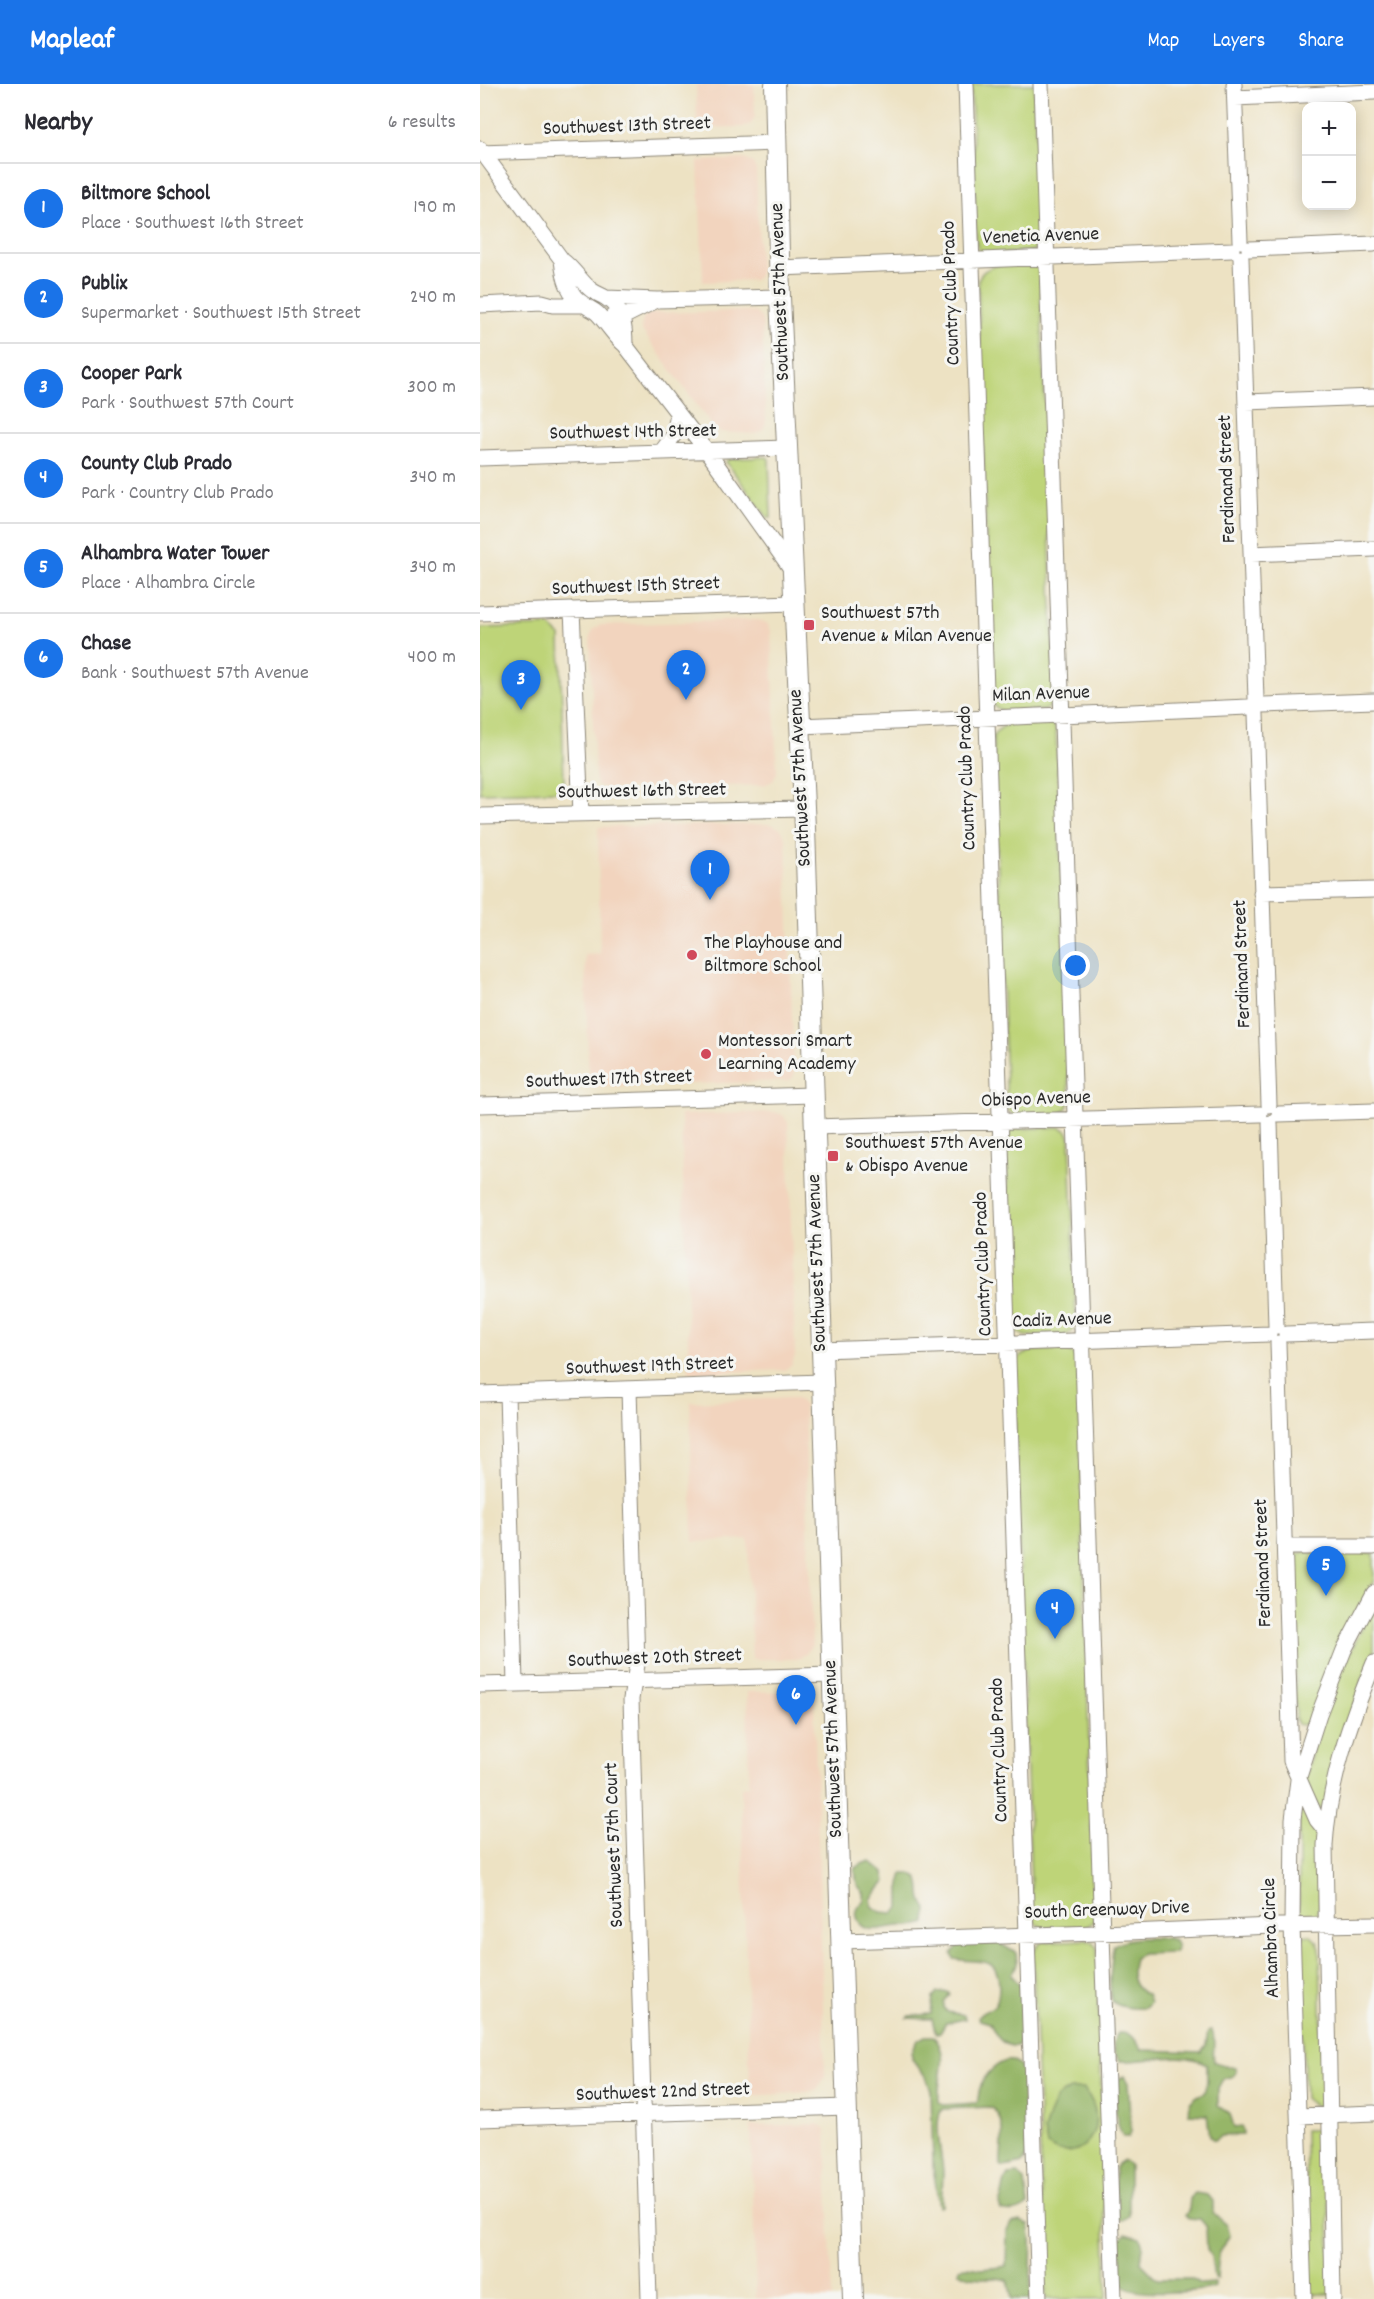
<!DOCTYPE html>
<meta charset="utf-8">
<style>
:root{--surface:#fff;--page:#f7f7f7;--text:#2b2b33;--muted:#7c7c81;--line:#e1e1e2;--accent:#1a73e8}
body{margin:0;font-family:Dekko,sans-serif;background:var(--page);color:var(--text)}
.controls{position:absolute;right:18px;top:18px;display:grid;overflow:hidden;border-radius:12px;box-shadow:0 3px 15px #0003}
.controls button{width:54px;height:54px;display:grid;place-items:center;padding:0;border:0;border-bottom:2px solid var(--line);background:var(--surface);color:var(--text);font:30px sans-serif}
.you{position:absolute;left:596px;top:882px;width:21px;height:21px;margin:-15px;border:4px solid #fff;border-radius:50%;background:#1a73e8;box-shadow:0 0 0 9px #1a73e833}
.badge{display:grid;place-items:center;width:39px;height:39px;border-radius:50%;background:var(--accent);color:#fff;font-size:20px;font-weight:700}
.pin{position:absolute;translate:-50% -50px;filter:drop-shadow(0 2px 3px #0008)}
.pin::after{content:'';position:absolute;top:32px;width:21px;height:18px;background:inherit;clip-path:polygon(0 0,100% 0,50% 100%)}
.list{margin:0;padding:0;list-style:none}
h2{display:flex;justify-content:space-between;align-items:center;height:78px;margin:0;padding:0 24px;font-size:26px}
h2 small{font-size:20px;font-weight:400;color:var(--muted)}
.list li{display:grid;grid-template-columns:39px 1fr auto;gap:18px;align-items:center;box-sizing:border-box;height:90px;padding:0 24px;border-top:2px solid var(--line)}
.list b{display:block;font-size:22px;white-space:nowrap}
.list p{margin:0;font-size:20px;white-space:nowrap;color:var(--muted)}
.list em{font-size:20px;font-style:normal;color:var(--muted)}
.map{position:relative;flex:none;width:894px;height:2215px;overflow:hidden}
header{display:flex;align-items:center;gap:36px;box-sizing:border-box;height:84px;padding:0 30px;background:var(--accent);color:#fff}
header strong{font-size:28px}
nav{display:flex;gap:33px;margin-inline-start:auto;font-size:21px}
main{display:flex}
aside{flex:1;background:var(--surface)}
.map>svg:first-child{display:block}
</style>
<header>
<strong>Mapleaf</strong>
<nav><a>Map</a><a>Layers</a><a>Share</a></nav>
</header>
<main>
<aside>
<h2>Nearby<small>6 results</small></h2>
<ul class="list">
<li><span class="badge">1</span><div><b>Biltmore School</b><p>Place · Southwest 16th Street</p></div><em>190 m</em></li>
<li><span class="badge">2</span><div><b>Publix</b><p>Supermarket · Southwest 15th Street</p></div><em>240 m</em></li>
<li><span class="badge">3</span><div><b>Cooper Park</b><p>Park · Southwest 57th Court</p></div><em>300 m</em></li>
<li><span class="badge">4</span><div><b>County Club Prado</b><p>Park · Country Club Prado</p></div><em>340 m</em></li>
<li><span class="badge">5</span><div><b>Alhambra Water Tower</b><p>Place · Alhambra Circle</p></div><em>340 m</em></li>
<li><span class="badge">6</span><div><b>Chase</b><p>Bank · Southwest 57th Avenue</p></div><em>400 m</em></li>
</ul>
</aside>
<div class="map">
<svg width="894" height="2215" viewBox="0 0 894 2215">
<rect width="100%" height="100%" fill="#f6f6f2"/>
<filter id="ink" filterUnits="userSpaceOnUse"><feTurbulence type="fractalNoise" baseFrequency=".0167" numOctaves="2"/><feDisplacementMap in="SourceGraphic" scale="12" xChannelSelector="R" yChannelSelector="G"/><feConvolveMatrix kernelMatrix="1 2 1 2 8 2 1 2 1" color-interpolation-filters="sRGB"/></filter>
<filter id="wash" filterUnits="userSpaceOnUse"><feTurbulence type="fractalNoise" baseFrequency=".008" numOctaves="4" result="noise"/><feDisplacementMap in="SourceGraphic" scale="24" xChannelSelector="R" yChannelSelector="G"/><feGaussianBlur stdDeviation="1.35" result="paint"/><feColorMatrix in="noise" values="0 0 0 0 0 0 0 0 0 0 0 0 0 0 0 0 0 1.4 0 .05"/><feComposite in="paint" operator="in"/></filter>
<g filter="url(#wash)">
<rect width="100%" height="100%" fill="#ede2c3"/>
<path fill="#f2d4be" d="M216 0H274L275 32 271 40 262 43 217 44Z
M264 75 273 79 276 86 280 190 275 196 223 198 218 77Z
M269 227 276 229 282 235 286 338 283 346 275 350 240 348 233 343 161 245 162 238 166 231 173 229Z
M276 536 287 539 291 547 297 688 293 697 284 701 128 705 117 701 115 691 110 552 114 545 121 541Z
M291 740 301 745 306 755 314 992 309 997 109 1003 105 871 120 870 118 743Z
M295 1028 303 1031 308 1039 315 1271 312 1281 304 1286 209 1289 201 1031Z
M312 1314 319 1316 324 1322 332 1560 326 1570 317 1575H272L268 1455 213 1458 210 1318Z
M316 1607 334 1615 345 1993 338 2005 327 2008 270 2012 261 1703 269 1702 267 1608Z
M339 2040 346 2046 352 2215H276L271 2042Z"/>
<path fill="#bed478" stroke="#748052" stroke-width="1.5" d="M491 0H554L559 156 557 163 551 168 506 170 499 167 496 158Z
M551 180 558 183 560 188 575 612 572 621 565 626 524 628 514 622 511 614 498 196C506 176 532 181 551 180Z
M287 373 289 375 291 434H288L246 378 248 375Z
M69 542 80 552 84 701 77 707 0 709V544Z
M568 638 573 641 576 647 589 1019 586 1025 580 1030 535 1032 527 1025 513 653C522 634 549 639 568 638Z
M580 1043 587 1047 590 1054 596 1239 592 1247 586 1251 545 1252 537 1248 532 1236 526 1056 530 1049 536 1045Z
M585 1266 595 1271 598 1280 614 1837 608 1842 563 1844 555 1838 552 1829 533 1281C543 1262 566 1267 585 1266Z
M824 1468 894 1469V1496L866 1546 830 1638 822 1641 818 1640 816 1636 812 1477 816 1471Z
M894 1517V1568L882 1596 844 1724 841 1725 838 1724 825 1696 840 1635Z
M819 1712 837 1745 839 1755 840 1824 834 1832 828 1833 819 1829Z
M830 1851 838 1859 840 1865 843 2022C836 2024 830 2019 825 2014L819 1859 823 1852Z
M606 1856 613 1859 617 1864 627 2210 625 2215H566L553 1870 556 1863 562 1858Z
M825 2046H847L851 2210H828Z"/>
<path fill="#96b668" stroke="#60704a" stroke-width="1.5" d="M390 1777 404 1789 406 1797 391 1815 392 1822 401 1828 413 1829 420 1823V1800L423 1790H431L439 1795C443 1807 438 1813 447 1825L446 1839C435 1843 429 1841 418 1842 405 1843 382 1853 377 1833 375 1826 379 1822 384 1817V1809L377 1801 375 1785 379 1781Z
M689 1854 694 1857 697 1863 694 1869 662 1870 654 1874C650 1890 651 1903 667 1911L670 1919 665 1924C652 1925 642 1924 631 1917L630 1895 633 1862C647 1851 671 1855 689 1854Z
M517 1858 536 1869 537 1880 531 1891 541 1902 544 1915 540 1956 537 1962C522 1963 515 1951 510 1939L499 1936 498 1933C502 1926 512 1927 516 1919 519 1914 519 1907 519 1901 518 1869 495 1880 474 1875L472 1870C479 1854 503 1858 517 1858Z
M468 1908 470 1910 464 1918V1923L467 1928 484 1931 485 1935 466 1939 460 1949 456 1950 452 1935 427 1934 429 1932 451 1930 453 1914 457 1909Z
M732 1946C736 1955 732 1968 734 1978L755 1984 756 1988 753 1992 743 1995 738 2004V2022L750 2030 754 2043 762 2042 763 2051 741 2052 735 2056 730 2052 727 2031 709 2030C706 2019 714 2013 724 2009L727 1998V1980C702 1966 668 1978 640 1977L635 1970 633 1958 638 1949C654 1948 654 1955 662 1966L721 1968 726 1961 728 1947Z
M445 1952H453C472 1972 456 1993 459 2018L463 2021 497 2019C499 2014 498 2009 500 2004 503 1992 519 1975 532 1977 538 1978 540 1983 544 1987L543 2016 548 2032 547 2070 543 2079 524 2083 521 2081C520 2063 529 2035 510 2023L462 2025C453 2039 462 2071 463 2088 463 2099 461 2110 462 2122L459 2123 453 2083 451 2007 446 1993 432 1975V1968L438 1956Z
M644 1992 648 1999 651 2048 649 2053H643C634 2035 634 2015 638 1995Z
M590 2005H604C634 2041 601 2085 567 2061L564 2047 569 2031 577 2013Z
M644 2077 649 2081V2132L643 2136 636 2134 635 2083Z
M538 2090 545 2097 548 2121C539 2128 532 2129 521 2126L519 2120C524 2110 522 2100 528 2091Z
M715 2109 728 2111 733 2117V2129L747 2141 750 2151 739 2167 737 2195 734 2194 731 2172 727 2166 726 2142 720 2135 709 2134 705 2132 709 2125 710 2114Z
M540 2137 549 2141C555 2164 548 2190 552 2215H532L528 2196C512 2191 494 2198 479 2188V2184C487 2181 492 2184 500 2185 509 2185 517 2184 526 2182L527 2146 531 2139Z
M646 2149 660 2153 663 2162 661 2179 677 2195H713L720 2200 734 2199 735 2203C720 2208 659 2212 647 2204 644 2202 642 2199 641 2197 637 2188 639 2165 639 2155Z"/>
</g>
<g filter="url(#ink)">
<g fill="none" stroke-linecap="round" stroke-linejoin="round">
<defs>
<path id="minor" d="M486 0 559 2215
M561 0 634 2215
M754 0 760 157
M755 14 894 8
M0 65 82 176C93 184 99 195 109 204 114 209 120 210 126 214 143 225 145 242 145 261
M0 69 296 59
M769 165 894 160
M761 174 776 615
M82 176C84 195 88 211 105 221 108 224 114 226 117 229 127 239 134 252 145 261L227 367 312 486
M299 184 752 166
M126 214 177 216 300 213
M0 221 62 218 73 221H103
M133 232 147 231 177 216
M766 318 894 313
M182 367 194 351 198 330
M0 374 307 364
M771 470 894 465
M92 526 101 730
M0 529 313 519
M783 621 894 617
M776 630 789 1021
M320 642 768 623
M0 732 324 725
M781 809 894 806
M0 1021 332 1011
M799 1030 894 1027
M790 1039 796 1242
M333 1043 780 1030
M806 1250 894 1247
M798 1259 811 1677 837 1736 846 1747
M341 1266 789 1250
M149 1305 157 1581 151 1615 169 2215
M27 1309 35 1600
M0 1310 342 1298
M805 1463H894
M0 1601 352 1591
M361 1857 649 1848 793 1842 894 1840
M819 2032 894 2029
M0 2035 367 2023
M824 2215 812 1842 813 1735 818 1696 839 1630 864 1566 894 1509
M853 2215 845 1761C849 1698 870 1637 894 1579"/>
<path id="major" d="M295 0 300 213 325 744 373 2215"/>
</defs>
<use href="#minor" stroke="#8c8677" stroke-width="17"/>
<use href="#major" stroke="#8c8677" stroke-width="22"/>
<use href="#minor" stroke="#fff" stroke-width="15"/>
<use href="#major" stroke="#fff" stroke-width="20"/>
</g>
</g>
<g fill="#d1495b" stroke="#f6f6f2" stroke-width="2">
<rect x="323" y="535" width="12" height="12" rx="3"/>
<circle cx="212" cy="871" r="6"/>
<circle cx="226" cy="970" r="6"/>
<rect x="347" y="1066" width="12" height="12" rx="3"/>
</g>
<g text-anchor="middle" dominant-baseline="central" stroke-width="6" stroke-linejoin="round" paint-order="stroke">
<g font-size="20" fill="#2b2b2b" stroke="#f6f6f2">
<text transform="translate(147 43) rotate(-2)">Southwest 13th Street</text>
<text transform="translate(561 153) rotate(-2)">Venetia Avenue</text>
<text transform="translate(301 208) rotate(-92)">Southwest 57th Avenue</text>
<text transform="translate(472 209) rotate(-92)">Country Club Prado</text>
<text transform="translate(153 349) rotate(-1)">Southwest 14th Street</text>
<text transform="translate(748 395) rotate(-92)">Ferdinand Street</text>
<text transform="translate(156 503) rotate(-2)">Southwest 15th Street</text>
<text transform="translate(561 611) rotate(-2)">Milan Avenue</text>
<text transform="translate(321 694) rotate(-93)">Southwest 57th Avenue</text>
<text transform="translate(488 694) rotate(-92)">Country Club Prado</text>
<text transform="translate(162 708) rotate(-1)">Southwest 16th Street</text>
<text transform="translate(763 880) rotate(-92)">Ferdinand Street</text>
<text transform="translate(129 996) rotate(-2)">Southwest 17th Street</text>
<text transform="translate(556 1016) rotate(-2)">Obispo Avenue</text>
<text transform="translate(338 1179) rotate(-92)">Southwest 57th Avenue</text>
<text transform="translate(504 1180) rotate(-92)">Country Club Prado</text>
<text transform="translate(582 1237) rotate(-2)">Cadiz Avenue</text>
<text transform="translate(170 1283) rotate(-2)">Southwest 19th Street</text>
<text transform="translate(784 1479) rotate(-92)">Ferdinand Street</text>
<text transform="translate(175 1575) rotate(-2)">Southwest 20th Street</text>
<text transform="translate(354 1665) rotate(-92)">Southwest 57th Avenue</text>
<text transform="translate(520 1666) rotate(-92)">Country Club Prado</text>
<text transform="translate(135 1761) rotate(-92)">Southwest 57th Court</text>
<text transform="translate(627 1827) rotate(-2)">South Greenway Drive</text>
<text transform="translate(792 1854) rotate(-92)">Alhambra Circle</text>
<text transform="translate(183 2009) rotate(-2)">Southwest 22nd Street</text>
</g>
<g font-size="20" fill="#2b2b2b" stroke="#f6f6f2" text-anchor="start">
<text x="341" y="530">Southwest 57th<tspan x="341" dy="23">Avenue &amp; Milan Avenue</tspan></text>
<text x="224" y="860">The Playhouse and<tspan x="224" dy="23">Biltmore School</tspan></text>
<text x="238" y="958">Montessori Smart<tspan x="238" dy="23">Learning Academy</tspan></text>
<text x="365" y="1060">Southwest 57th Avenue<tspan x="365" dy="23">&amp; Obispo Avenue</tspan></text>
</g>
</g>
</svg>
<div class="controls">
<button>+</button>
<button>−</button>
</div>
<div class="you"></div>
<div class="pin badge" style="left:230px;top:816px">1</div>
<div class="pin badge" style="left:206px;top:616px">2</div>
<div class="pin badge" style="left:41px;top:626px">3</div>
<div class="pin badge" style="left:575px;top:1555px">4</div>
<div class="pin badge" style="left:846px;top:1512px">5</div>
<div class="pin badge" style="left:316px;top:1641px">6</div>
</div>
</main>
